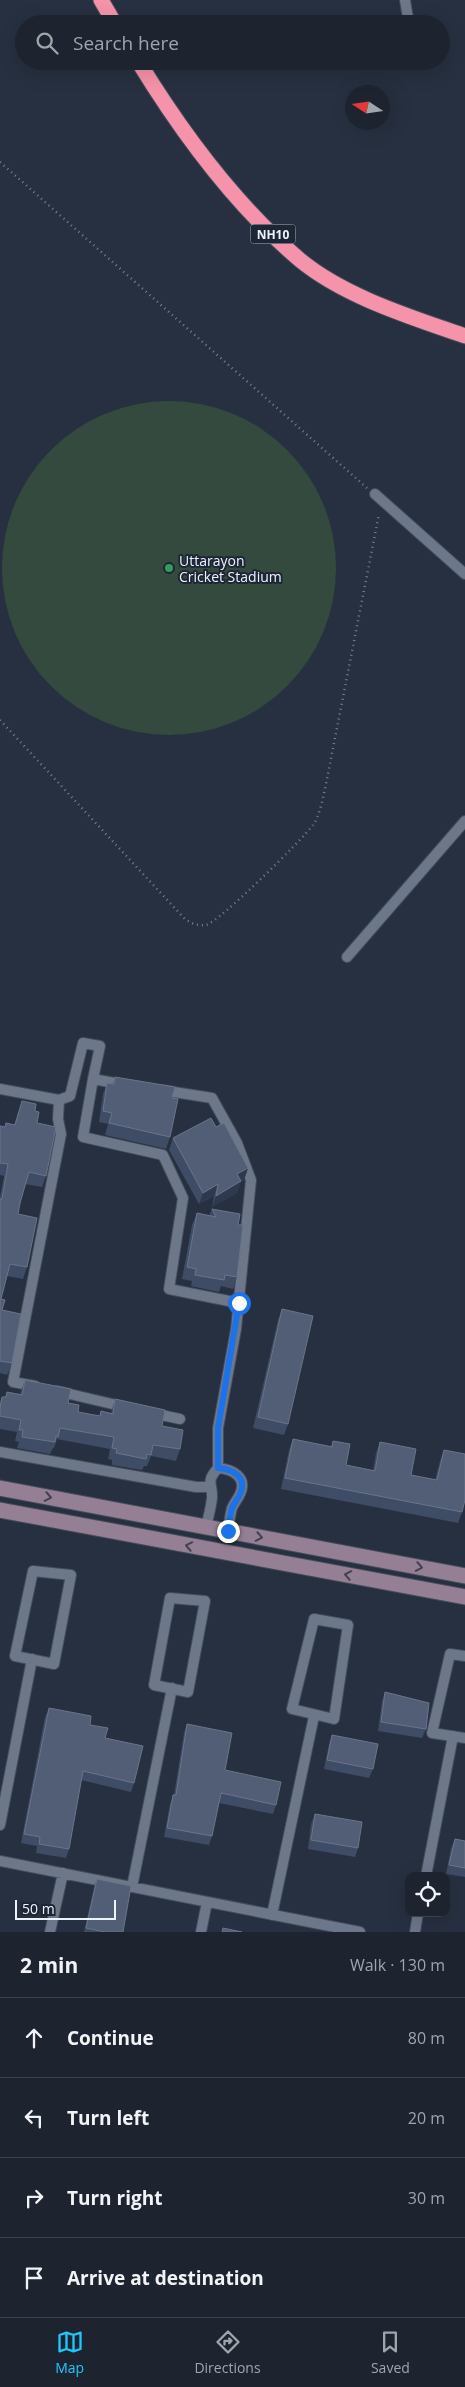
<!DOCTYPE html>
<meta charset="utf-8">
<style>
:root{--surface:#1d2430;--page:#2a303c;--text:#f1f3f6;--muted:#a0a4ab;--line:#3b414c;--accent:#1acafc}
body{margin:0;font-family:"Open Sans",sans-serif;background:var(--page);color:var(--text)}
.controls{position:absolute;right:15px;bottom:15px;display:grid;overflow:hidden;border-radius:10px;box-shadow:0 5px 20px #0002}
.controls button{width:45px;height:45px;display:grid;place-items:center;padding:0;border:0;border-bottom:1px solid var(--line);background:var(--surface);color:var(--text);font:25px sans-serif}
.compass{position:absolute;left:345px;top:85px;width:45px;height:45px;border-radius:50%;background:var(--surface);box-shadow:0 5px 20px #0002;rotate:282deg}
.scale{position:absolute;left:15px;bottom:12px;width:101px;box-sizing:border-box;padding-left:5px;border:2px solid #edf3fe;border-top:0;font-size:14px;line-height:18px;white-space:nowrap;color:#edf3fe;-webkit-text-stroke:4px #1d2635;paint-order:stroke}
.stop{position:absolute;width:15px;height:15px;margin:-11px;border:4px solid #1a73e8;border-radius:50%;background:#fff}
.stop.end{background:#1a73e8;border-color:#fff;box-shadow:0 1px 5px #0008}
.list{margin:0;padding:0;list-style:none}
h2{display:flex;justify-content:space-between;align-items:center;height:65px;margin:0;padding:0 20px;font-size:21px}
h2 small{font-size:16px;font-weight:400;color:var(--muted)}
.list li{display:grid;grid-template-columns:32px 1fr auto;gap:15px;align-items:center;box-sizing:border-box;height:80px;padding:0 20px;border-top:1px solid var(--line)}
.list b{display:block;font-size:19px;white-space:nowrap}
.list em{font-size:16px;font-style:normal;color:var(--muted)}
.icon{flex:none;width:28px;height:28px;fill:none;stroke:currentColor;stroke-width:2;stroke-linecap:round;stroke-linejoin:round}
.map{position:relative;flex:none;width:465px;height:1932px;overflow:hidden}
.search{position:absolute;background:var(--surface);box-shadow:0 5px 20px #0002;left:15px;right:15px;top:15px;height:55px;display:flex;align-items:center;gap:12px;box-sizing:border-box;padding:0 18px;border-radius:28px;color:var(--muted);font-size:19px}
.sheet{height:385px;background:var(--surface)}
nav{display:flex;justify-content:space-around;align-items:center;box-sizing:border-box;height:70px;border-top:1px solid var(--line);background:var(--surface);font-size:14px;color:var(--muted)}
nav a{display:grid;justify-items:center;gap:2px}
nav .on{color:var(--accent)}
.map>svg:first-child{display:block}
</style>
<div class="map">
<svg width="465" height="1932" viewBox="0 0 465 1932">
<rect width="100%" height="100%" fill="#273040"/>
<path fill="#344a3e" d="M2 568a167 167 0 1 1 334 0a167 167 0 1 1-334 0Z"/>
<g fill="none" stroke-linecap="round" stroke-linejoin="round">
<defs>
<path id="street" d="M405 0 408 18
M375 494 465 574
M347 957 465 821
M93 1079 83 1137 163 1155 183 1198 169 1289 239 1303
M0 1089 59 1100 70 1096 83 1043 100 1046 93 1079 125 1085
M161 1090 212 1098 237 1143 251 1180 236 1329 218 1428V1468C205 1482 213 1484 212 1498 211 1508 208 1518 206 1527
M35 1386 13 1382 61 1134 58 1119 59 1100
M57 1391 125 1407
M152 1413 180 1419
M0 1452 196 1487H209
M218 1468C232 1469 248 1477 240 1494 238 1499 234 1503 232 1508 230 1515 229 1524 228 1531
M33 1571 71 1575 54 1664 15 1656Z
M170 1598 205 1601 188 1692 154 1685Z
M314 1619 348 1625 334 1719 292 1709Z
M465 1656 450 1654 432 1733 465 1738
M0 1825 32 1659
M0 1861 360 1932
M426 1876 453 1736
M132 1887 172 1688
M272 1915 314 1716
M50 1932 63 1873
M201 1932 207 1902
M415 1932 418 1913"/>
<path id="secondary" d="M0 1488 465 1576
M0 1510 465 1597"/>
<path id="highway" d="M101 0 115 24
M138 61C182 133 235 205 300 260 345 297 411 317 465 336"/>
</defs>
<use href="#street" stroke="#454c5a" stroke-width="12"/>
<use href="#secondary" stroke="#454c5a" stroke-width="17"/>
<use href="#highway" stroke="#454c5a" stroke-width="17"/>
<path stroke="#79808e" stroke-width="2.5" stroke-dasharray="1 4" stroke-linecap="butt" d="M0 162 367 488
M0 720 184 918C190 923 197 926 206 925 218 923 303 839 313 825 320 815 322 801 325 789L379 514"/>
<use href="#street" stroke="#6c778a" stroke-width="10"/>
<use href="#secondary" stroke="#957f94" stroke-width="15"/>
<use href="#highway" stroke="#f493aa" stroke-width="15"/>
</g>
<path fill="#3f4c65" d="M115 1077 172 1098 170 1137 166 1149 105 1135 108 1124 99 1122 103 1094 107 1083 113 1084Z
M22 1101 35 1111 46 1176 42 1187 25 1184 18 1214 27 1267 23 1279 7 1276 1 1299 12 1363 7 1375 0 1373V1197L4 1176 0 1175V1126L5 1127 6 1123 14 1125Z
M216 1127 248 1168 244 1180 241 1181 237 1193 212 1207 214 1196 199 1204 169 1150 173 1138Z
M212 1209 238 1225 237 1277 233 1289 221 1286 219 1292 191 1286 192 1281 182 1279 192 1225 197 1213 209 1216Z
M282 1309 288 1424 284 1435 253 1428 278 1320Z
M25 1380 68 1403 78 1412 99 1416 101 1411 111 1413 115 1399 162 1426 180 1449 176 1461 151 1456 147 1466H144L142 1470 112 1465V1460L108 1459 110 1449 57 1439 54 1448H53L50 1454 17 1448 19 1442 15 1441 17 1432 0 1429V1402L2 1397H5L7 1392 20 1394Z
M293 1439 331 1446 333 1441 346 1465 373 1470 376 1453 380 1442 411 1475 435 1480 440 1461 444 1450 462 1512 458 1523 281 1489 289 1450Z
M385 1692 426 1729 422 1738 378 1731 382 1701Z
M49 1708 90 1725 105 1738 134 1783 131 1792 81 1780 69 1849 66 1858 36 1853 37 1846 21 1843 45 1717Z
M187 1724 225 1770 276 1805 273 1814 219 1803 212 1836 209 1845 164 1837 170 1804 174 1795 184 1733Z
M332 1735 373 1769 369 1778 324 1769 329 1744Z
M315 1814 358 1848 355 1857 308 1849 311 1824Z
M455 1839 465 1841V1877L446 1874 451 1848Z
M97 1879 123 1932H84L94 1887Z"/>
<path fill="#2e394f" d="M248 1168 244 1180 233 1186 237 1174Z
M241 1181 237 1193 212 1207 216 1196Z
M218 1184 214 1196 199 1204 203 1193Z"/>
<path fill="#525e75" stroke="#6a758a" d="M115 1077 175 1087 172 1098 178 1099 170 1137 109 1123 112 1113 103 1111 107 1083 114 1084Z
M22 1101 36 1104 35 1111 39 1112 37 1123 56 1127 46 1176 29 1172 20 1203 18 1214 37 1218 27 1267 10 1264 1 1299 5 1300 2 1310 21 1314 12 1363 0 1361V1199H2L8 1164 0 1163V1126L5 1127 6 1123 15 1125Z
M211 1118 216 1127 224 1123 248 1168 237 1174 241 1181 216 1196 218 1184 203 1193 173 1138Z
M212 1209 240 1214 238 1225H243L237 1277 225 1275 224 1280 195 1275 196 1269 187 1267 197 1213 216 1217Z
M282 1309 313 1316 288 1424 258 1417Z
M25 1380 71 1389 68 1403 79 1405 78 1412 100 1416 101 1411 113 1414 115 1399 165 1410 162 1426 183 1430 180 1449 153 1445 151 1455 147 1454 146 1459 116 1453 117 1449 112 1448 114 1437 60 1428 58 1437 56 1436 55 1442 22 1437 23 1430H19L21 1420 0 1416V1408L2 1397H6L7 1392 22 1395Z
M293 1439 332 1447 333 1441 350 1444 346 1465 375 1471 380 1442 416 1449 411 1475 437 1480 444 1450 465 1454V1500L462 1512 285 1478Z
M385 1692 429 1703 426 1729 381 1722Z
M49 1708 91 1716 90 1725 108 1728 105 1738 143 1746 134 1783 83 1771 69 1849 39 1844 40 1837 24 1834Z
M187 1724 232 1733 225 1770 281 1782 276 1805 221 1793 212 1836 167 1828 173 1795H176Z
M332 1735 378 1744 373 1769 327 1760Z
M315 1814 362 1822 358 1848 311 1840Z
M455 1839 465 1841V1868L449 1865Z
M97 1879 131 1886 123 1932H105L86 1928Z
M223 1928 242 1932H222Z"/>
<defs><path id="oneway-chevron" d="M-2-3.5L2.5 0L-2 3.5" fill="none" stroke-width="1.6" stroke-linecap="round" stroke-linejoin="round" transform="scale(1.25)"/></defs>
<g stroke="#414152">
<use href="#oneway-chevron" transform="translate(48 1497) rotate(11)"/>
<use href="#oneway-chevron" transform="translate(259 1537) rotate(11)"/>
<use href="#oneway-chevron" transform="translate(189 1546) rotate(-169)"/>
<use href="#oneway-chevron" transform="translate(419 1567) rotate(11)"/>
<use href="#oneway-chevron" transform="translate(348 1575) rotate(-169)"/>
</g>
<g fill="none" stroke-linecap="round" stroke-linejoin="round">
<path stroke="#1a73e8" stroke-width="6" d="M228 1531C229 1524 230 1515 232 1508 234 1503 238 1499 240 1494 248 1477 232 1469 218 1468V1428L239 1303"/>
</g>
<circle fill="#2e9e5b" stroke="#1d2635" stroke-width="2" cx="169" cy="568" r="5"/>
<g text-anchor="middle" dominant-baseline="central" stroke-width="4" stroke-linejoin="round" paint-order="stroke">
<rect fill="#1d2635" stroke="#afb6c2" stroke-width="1" x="250.5" y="224.5" width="45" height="19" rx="4"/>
<g font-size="12" font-weight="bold" fill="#edf3fe">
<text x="273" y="234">NH10</text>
</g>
<g font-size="14" fill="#edf3fe" stroke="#1d2635" text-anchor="start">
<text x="179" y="560">Uttarayon<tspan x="179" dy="16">Cricket Stadium</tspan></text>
</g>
</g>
</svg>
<div class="controls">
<button><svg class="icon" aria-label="locate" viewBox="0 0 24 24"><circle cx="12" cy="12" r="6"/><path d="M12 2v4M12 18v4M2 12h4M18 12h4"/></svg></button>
</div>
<svg class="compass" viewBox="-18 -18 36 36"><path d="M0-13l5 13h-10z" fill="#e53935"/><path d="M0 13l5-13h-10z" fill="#a0a4ab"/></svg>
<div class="scale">50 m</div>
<div class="stop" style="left:239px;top:1303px"></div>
<div class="stop end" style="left:228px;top:1531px"></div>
<div class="search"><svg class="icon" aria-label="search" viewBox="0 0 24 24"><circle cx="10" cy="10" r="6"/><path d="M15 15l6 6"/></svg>Search here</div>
</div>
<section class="sheet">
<h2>2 min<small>Walk · 130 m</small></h2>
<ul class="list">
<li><svg class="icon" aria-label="ahead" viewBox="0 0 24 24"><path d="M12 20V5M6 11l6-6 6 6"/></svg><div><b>Continue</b></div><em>80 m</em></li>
<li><svg class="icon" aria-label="left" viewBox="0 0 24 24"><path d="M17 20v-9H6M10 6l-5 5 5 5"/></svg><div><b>Turn left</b></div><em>20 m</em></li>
<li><svg class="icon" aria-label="right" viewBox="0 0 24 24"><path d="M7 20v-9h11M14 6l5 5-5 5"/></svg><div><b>Turn right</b></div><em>30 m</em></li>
<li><svg class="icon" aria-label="arrive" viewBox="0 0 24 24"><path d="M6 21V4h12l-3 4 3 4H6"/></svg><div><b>Arrive at destination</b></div></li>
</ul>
</section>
<nav>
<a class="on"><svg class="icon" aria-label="map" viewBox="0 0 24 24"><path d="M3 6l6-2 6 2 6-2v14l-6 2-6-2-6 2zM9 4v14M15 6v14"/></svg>Map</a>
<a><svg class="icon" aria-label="directions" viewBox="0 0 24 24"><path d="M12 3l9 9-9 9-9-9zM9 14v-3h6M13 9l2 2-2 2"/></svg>Directions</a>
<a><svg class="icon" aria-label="saved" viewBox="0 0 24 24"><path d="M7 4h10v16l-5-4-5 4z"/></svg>Saved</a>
</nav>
